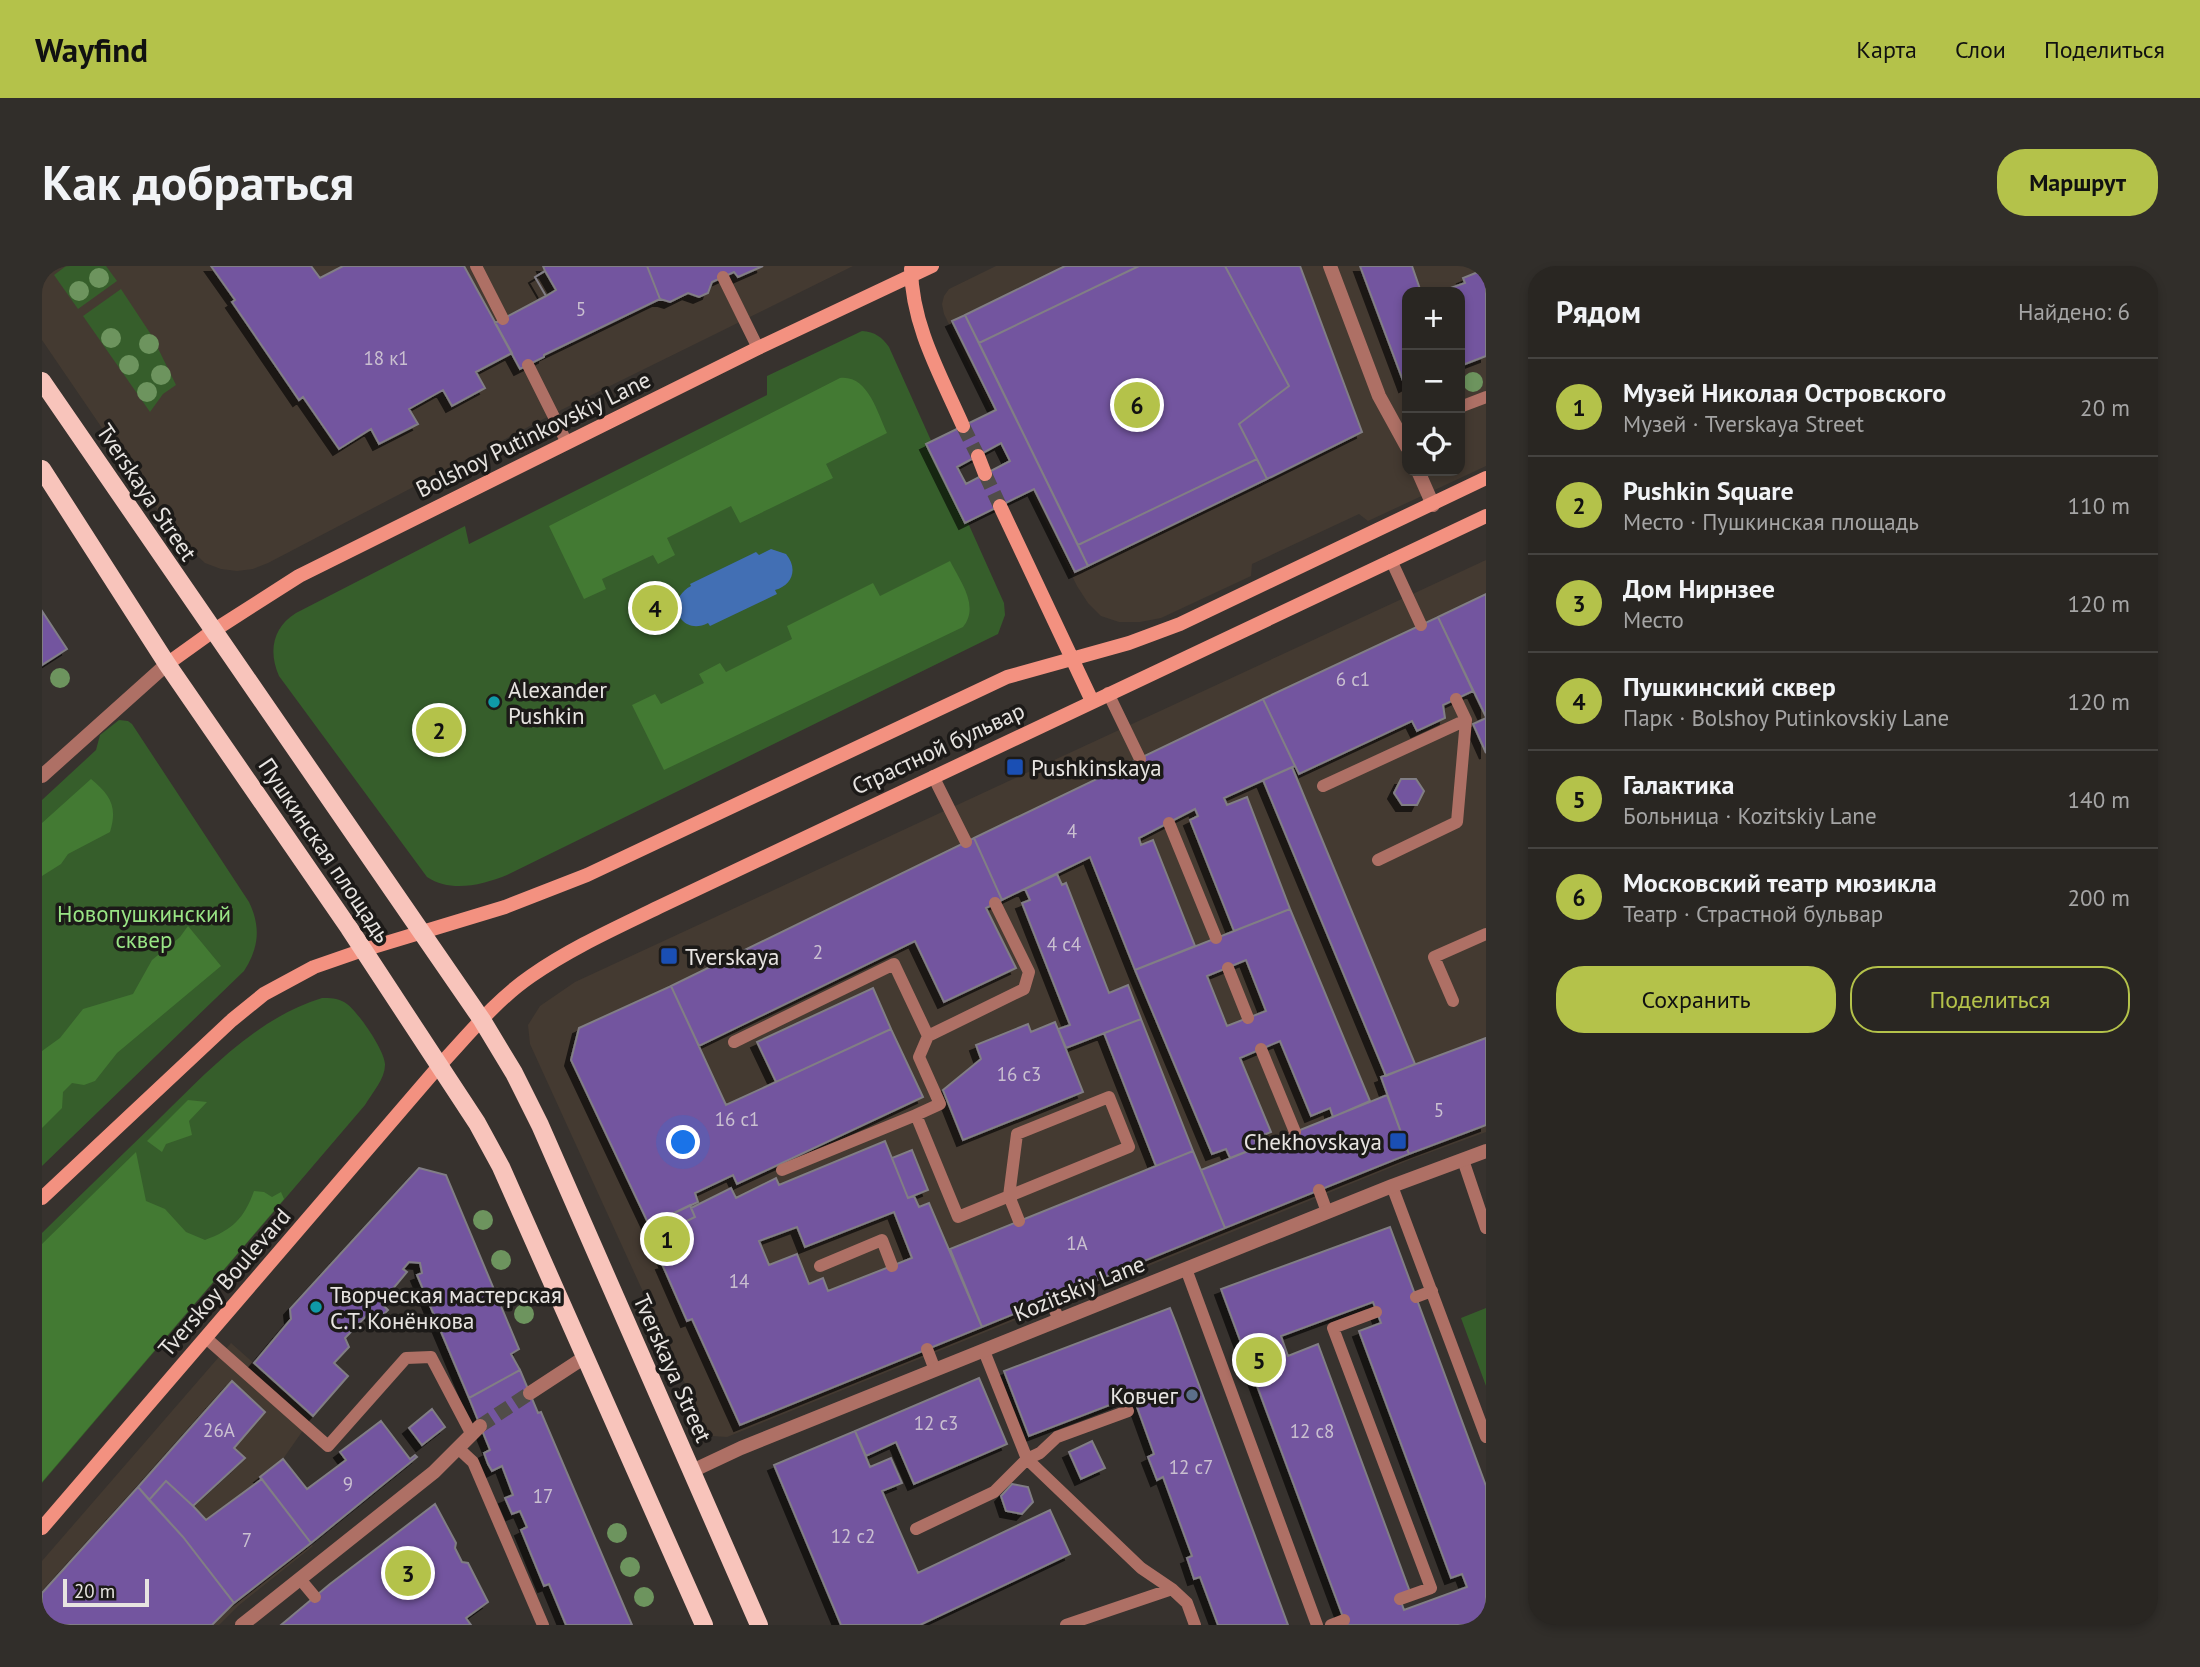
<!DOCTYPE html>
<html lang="ru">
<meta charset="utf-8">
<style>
:root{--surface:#292622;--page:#312e2a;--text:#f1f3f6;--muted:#a5a5a5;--line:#454340;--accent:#b4c24a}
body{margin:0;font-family:"PT Sans",sans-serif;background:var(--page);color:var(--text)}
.controls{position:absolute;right:21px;top:21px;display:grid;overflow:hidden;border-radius:14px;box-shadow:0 4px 10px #0003}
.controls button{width:63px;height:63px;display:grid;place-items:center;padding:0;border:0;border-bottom:2px solid var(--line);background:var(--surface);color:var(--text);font:35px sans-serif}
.scale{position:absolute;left:21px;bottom:18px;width:86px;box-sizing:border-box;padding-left:7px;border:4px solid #e7e4e1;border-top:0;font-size:19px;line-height:24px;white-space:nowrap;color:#e7e4e1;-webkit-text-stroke:5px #1c1a18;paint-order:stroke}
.you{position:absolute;left:642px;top:877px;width:24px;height:24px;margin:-18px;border:5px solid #fff;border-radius:50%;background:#1a73e8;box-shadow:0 0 0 10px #1a73e833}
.badge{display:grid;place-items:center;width:46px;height:46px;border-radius:50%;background:var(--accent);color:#111;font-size:23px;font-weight:700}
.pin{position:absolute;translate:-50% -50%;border:4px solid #fff;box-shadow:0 2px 7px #0006}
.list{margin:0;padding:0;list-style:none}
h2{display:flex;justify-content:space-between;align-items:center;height:91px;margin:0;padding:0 28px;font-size:30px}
h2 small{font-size:23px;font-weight:400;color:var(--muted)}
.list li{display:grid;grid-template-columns:46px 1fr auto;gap:21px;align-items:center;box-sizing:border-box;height:98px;padding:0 28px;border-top:2px solid var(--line)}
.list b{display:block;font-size:26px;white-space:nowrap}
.list p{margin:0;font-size:23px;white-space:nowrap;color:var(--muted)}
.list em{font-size:23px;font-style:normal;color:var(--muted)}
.actions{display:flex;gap:14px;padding:21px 28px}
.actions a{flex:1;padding:16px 0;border:2px solid var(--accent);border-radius:28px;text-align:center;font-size:24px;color:var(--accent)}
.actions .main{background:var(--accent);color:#111}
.icon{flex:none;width:38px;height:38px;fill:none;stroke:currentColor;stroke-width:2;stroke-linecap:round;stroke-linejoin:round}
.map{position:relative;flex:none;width:1444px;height:1359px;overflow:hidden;border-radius:28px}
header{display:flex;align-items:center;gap:42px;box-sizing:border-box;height:98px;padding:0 35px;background:var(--accent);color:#111}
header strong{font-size:33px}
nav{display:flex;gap:38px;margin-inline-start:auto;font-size:24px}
.intro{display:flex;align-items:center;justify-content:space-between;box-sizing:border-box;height:168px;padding:0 42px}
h1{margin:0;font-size:49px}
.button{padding:18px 32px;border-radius:28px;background:var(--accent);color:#111;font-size:24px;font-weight:700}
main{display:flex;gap:42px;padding:0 42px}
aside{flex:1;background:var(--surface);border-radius:28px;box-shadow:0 4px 10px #0003}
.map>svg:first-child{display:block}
</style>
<header>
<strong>Wayfind</strong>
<nav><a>Карта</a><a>Слои</a><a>Поделиться</a></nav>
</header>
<div class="intro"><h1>Как добраться</h1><a class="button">Маршрут</a></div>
<main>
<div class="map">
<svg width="1444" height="1359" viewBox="0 0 1444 1359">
<defs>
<filter id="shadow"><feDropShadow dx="-6" dy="6" stdDeviation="0" flood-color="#0009"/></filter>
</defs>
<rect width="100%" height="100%" fill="#37322e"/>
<path fill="#443a31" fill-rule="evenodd" d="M0 0H811L511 148 226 297 211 303 195 305 179 303 163 297 133 269 0 74Z
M954 0H1444V200L1326 255 1317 248 1210 298 1209 310 1119 352 1098 356H1077L1059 350 1046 337 1035 320 902 48 900 38 902 30 907 23ZM1365 26H1418V205H1365Z
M1444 294V866L1370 893 685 1171 670 1170 665 1166 488 778 486 759 498 740 533 716Z
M189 1077 271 1150 241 1193 218 1211 271 1280 196 1340 177 1359H0V1295Z"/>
<path fill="#365e2b" d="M24 0H64L75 15 36 43 12 9Z
M79 23 110 70 134 119 121 128 108 146 41 50Z
M820 65C833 66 840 71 847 81L962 337 963 349 956 368 465 609C440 619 409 627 385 611L237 410C226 385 231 361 254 347L423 260 427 278 725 129V110Z
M77 454 86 455 90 458 207 636C219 661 217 682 202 705L0 900V534L54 484 58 469Z
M280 732C288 732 295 732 302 736 314 742 344 786 343 799 343 813 330 827 323 839L0 1217V967C38 929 77 892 115 855 163 808 214 752 280 732Z
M1444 1042V1120L1419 1052Z"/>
<path fill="#437a33" d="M798 112C826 109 835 146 845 167L784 198 791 212 698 257 689 240 625 272 633 289 616 298 611 289 560 313 564 323 542 333 507 260Z
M908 295C918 315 938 340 921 361L622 504 590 439 613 428 619 438 662 417 657 408 678 397 684 406 750 373 745 360 831 317 838 330Z
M49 513C68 529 76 540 68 566L26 588 19 598 0 610V557Z
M146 660 179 700 75 787 53 815 42 819 30 817 21 826 20 842 0 862V785L18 772 41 743 91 728 110 694 138 671Z
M146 834 165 836 147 855 150 869 124 878 120 886 105 875Z
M94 886 104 935 123 943 144 966 163 974C190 964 202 953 212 925L222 926 230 931 239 926 242 933 0 1216V978Z"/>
<path fill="#426fb4" d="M729 283 744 288C756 302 751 319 733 324L735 328 668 360 666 357C639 371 621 335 649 320L648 318 714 286 717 289Z"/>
<path fill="#73549f" stroke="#817e85" stroke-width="2" fill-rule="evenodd" filter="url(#shadow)" d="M169 0H269L278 12 301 0H422L470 87 434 106 443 122 410 140 401 124 367 143 376 158 337 178 329 163 297 183 261 131 257 134 190 36 193 34Z
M501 0H605L618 33 502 89V91L478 103 453 57 504 30 493 11 503 5Z
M605 0H721L696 11 692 6 670 16 666 27 657 31 646 27 628 36 618 33Z
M1023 0H1097L937 77 923 49Z
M1097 0H1183L1247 120 1197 158 1215 193 1036 279 937 77Z
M1183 0H1258L1320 166 1225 213 1197 158 1247 120Z
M1318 0H1370L1379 26H1365V119L1363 120Z
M1441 4 1444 8V90L1418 100V26H1397L1423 17 1421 12Z
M503 5 514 24 504 30 493 11Z
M923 49 1046 300 1033 306 992 223 923 257 884 178 954 144 910 55ZM959 177 968 195 924 218 915 201Z
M1215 193 1225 213 1046 300 1036 279Z
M1444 328V451L1396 351Z
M0 345 25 383 0 399Z
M1396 351 1431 425 1401 439 1403 452 1375 465 1370 455 1257 508 1221 433Z
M1221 433 1253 500 1182 532 1185 539 1205 531 1248 643 1192 665 1148 554 1156 550 1153 543 1097 572 1099 579 1111 574 1153 680 1093 704 1048 591 960 634 932 572Z
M1444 452V487L1431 458Z
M1250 501 1373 798 1344 810 1221 514Z
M1359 513H1374L1382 525 1375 539H1360L1352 527Z
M932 572 960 634 944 642 974 702 902 736 873 675 657 780 629 720Z
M1015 608 1020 619 1024 617 1067 727 1086 719 1099 753 1024 782 1016 763 1028 759 980 637 988 634 983 623Z
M1248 643 1328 835 1291 851 1288 842 1269 850 1238 775 1198 792 1229 866 1212 873 1216 881 1188 892 1184 883 1170 888 1093 704ZM1204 694 1224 745 1185 760 1165 710Z
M629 720 684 839 849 763 881 831 695 918 691 909 653 927 656 936 607 959 529 794 537 762Z
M831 722 849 763 734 816 715 776Z
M1099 753 1151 885 1114 900 1062 767Z
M1013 756 1041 826 921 874 901 824 939 793 934 779 986 758 989 766Z
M1444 772V859L1367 888 1339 811Z
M1345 829 1367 888 1183 962 1159 904Z
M843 875 866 932 872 930 877 941 887 937 940 1061 698 1159 650 1053 645 1055 620 998 624 997 612 971 653 951 649 942 689 922 694 932 734 912 737 919ZM852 946 870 992 786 1025 781 1012 767 1018 755 988 727 999 717 975 755 961 763 981Z
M870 884 886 924 866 932 850 892Z
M1151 885 1183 962 940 1061 908 983Z
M377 902 404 909 477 1083 469 1088 478 1104 427 1132 375 1009 380 1007 378 997 367 996 361 1003 365 1006 339 1037 346 1044 336 1054 327 1047 303 1072 307 1081 292 1097 306 1110 271 1150 212 1097 249 1053 248 1043Z
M648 939 653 951 612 971 607 959Z
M1348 961 1444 1220V1359H1304L1179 1023ZM1331 1036 1339 1057 1317 1065 1409 1312 1420 1308 1425 1321 1362 1344 1357 1330 1368 1326 1276 1078 1246 1090 1239 1070Z
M1128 1042 1134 1057 1246 1359H1176L1158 1311 1152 1313 1145 1292 1150 1290 1121 1211 1115 1214 1106 1191 1112 1188 1091 1130 987 1170 962 1105Z
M478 1104 496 1147 499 1146 590 1359H524L507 1318 502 1320 479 1264 485 1261 478 1245 470 1248 463 1232 471 1229 460 1200 450 1205 446 1198 442 1187 448 1184 427 1132Z
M937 1112 965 1178 872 1218 854 1176 824 1190 813 1165Z
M190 1115 223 1146 192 1182 203 1192 151 1240 124 1215 107 1234 96 1221Z
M390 1143 403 1161 380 1179 367 1162Z
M339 1155 368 1193 373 1189 375 1191 269 1277 218 1211 241 1193 265 1223 304 1194 298 1186Z
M813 1165 828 1201 849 1192 860 1217 840 1225 876 1307 1008 1244 1028 1288 878 1359H799L732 1199Z
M1050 1175 1063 1202 1039 1213 1027 1186Z
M220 1213 269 1277 192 1337 141 1271 107 1234 124 1215 151 1240 164 1254Z
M970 1218 986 1221 991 1236 980 1248 964 1245 959 1230Z
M96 1221 141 1271 192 1337 170 1359H0V1327Z
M393 1238 414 1277 413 1282 420 1296 426 1297 446 1336 424 1352 429 1359H239L288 1318Z"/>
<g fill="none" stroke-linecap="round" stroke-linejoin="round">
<path stroke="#514d49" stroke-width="14" stroke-dasharray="14 7" stroke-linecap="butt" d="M438 1160 488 1127"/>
<path stroke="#514d49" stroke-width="14" stroke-dasharray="14 7" stroke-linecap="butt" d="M921 160 936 190
M943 208 958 240"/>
<path stroke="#ae7065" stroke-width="12" d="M434 0 461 53
M681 11 716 82
M486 99 525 177
M1418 141 1444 131
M1349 294 1379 359
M1066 427 1098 493
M891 510 924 576
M1281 520 1424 454
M1127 557 1174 672
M1336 594 1415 556 1424 454 1414 433
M1186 702 1206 752
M1411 735 1392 691 1444 668
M692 776 852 698 886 770 982 723 987 706 953 637
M1219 783 1253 866
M874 849 898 838 877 791 886 770
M1421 894 1444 962
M740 904 874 849 916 951 1087 881 1067 831 975 868 967 930 977 955
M1350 920 1444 1171
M1277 924 1285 946
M778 1000 840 974 850 1000
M1144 1003 1275 1359
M1374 1031 1390 1025
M1008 1033 1017 1054
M1334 1046 1291 1062 1389 1322 1358 1333
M164 1072 286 1180 364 1092 389 1091 430 1169
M885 1083 893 1104
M942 1085 985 1193 1099 1302 1130 1323 1145 1337 1153 1359
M417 1183 431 1196 501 1359
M874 1263 952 1226 985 1193 998 1187 1015 1171 1086 1145
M258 1313 273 1331
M1024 1359 1130 1323
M1289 1359 1302 1354"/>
<path stroke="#ae7065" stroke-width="14" d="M1288 0 1337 130 1365 181
M1376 205 1391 239
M0 510 125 398
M488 1127 543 1091
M650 1205 699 1182 1350 920 1444 885
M200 1359 392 1206 438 1160"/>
<path stroke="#f39180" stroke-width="14" d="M869 3C870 60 899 110 921 160
M936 190 943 208
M958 240 1050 435
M125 398 171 365 257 310 716 82 890 0
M0 932 190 754 222 728 272 701 321 684 463 641 545 609 965 411 1087 377 1138 358 1444 212
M0 1262 397 800C426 769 454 734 489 710 529 682 574 662 617 641L1444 250"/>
<path stroke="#f8c4bb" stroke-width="18" d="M0 115 440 754 472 807 498 859 717 1359
M0 203 125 398 307 662 435 857 459 901 662 1359"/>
</g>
<g fill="#6d945e">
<circle cx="57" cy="12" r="10"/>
<circle cx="37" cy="25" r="10"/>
<circle cx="69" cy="72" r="10"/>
<circle cx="107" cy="78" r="10"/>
<circle cx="87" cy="99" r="10"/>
<circle cx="119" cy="109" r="10"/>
<circle cx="1431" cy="116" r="10"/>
<circle cx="105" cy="126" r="10"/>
<circle cx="18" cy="412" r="10"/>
<circle cx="441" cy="954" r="10"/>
<circle cx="459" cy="994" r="10"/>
<circle cx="482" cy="1048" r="10"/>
<circle cx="575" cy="1267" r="10"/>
<circle cx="588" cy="1301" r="10"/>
<circle cx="602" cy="1331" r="10"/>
</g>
<g fill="#0f9aa8" stroke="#1c1a18" stroke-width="2.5">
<circle cx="452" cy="436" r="7"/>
<circle cx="274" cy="1041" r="7"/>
</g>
<g fill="#1a4fb4" stroke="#1c1a18" stroke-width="2.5">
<rect x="964" y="492" width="18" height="18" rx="3.5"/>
<rect x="618" y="681" width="18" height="18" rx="3.5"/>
<rect x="1347" y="866" width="18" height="18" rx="3.5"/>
</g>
<circle fill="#5c6f8a" stroke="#1c1a18" stroke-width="2.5" cx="1150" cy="1129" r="7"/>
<g text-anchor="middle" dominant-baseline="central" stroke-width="7" stroke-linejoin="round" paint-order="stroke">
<g font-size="19" fill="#cac0d0">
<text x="539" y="43">5</text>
<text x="344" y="92">18 к1</text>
<text x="1311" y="413">6 с1</text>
<text x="1030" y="565">4</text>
<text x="1022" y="678">4 с4</text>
<text x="776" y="686">2</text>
<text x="977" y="808">16 с3</text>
<text x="1397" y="844">5</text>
<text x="695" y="853">16 с1</text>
<text x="1035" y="977">1А</text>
<text x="697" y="1015">14</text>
<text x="894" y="1157">12 с3</text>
<text x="177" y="1164">26А</text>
<text x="1270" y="1165">12 с8</text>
<text x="1149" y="1201">12 с7</text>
<text x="306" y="1218">9</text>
<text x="501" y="1230">17</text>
<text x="811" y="1270">12 с2</text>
<text x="205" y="1274">7</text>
</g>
<g font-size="23" fill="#e7e4e1" stroke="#1c1a18">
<text transform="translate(491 168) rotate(-26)">Bolshoy Putinkovskiy Lane</text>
<text transform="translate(105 226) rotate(56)">Tverskaya Street</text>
<text transform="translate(896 482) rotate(-25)">Страстной бульвар</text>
<text transform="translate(283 584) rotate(56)">Пушкинская площадь</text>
<text transform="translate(182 1016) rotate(-49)">Tverskoy Boulevard</text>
<text transform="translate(1037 1022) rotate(-22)">Kozitskiy Lane</text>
<text transform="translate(631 1102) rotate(66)">Tverskaya Street</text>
</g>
<g font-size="23" fill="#e7e4e1" stroke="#1c1a18" text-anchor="start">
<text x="466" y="423">Alexander<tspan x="466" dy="26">Pushkin</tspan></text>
<text x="989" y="501">Pushkinskaya</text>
<text x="643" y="690">Tverskaya</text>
<text x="1340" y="875" text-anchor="end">Chekhovskaya</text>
<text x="288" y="1028">Творческая мастерская<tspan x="288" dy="26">С.Т. Конёнкова</tspan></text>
<text x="1136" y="1129" text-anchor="end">Ковчег</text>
</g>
<g font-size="23" fill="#99e585" stroke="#1c1a18">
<text x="102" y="647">Новопушкинский<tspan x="102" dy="26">сквер</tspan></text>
</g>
</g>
</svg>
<div class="controls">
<button>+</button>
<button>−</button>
<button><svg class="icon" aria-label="locate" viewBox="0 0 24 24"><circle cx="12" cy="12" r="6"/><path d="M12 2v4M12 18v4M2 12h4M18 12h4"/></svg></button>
</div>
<div class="scale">20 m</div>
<div class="you"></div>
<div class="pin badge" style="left:625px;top:973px">1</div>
<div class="pin badge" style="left:397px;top:464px">2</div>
<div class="pin badge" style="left:366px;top:1307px">3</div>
<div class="pin badge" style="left:613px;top:342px">4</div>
<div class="pin badge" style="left:1217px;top:1094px">5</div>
<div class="pin badge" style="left:1095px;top:139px">6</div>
</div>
<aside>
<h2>Рядом<small>Найдено: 6</small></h2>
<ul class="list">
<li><span class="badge">1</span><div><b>Музей Николая Островского</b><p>Музей · Tverskaya Street</p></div><em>20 m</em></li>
<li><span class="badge">2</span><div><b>Pushkin Square</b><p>Место · Пушкинская площадь</p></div><em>110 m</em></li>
<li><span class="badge">3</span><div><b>Дом Нирнзее</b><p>Место</p></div><em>120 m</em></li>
<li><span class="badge">4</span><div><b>Пушкинский сквер</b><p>Парк · Bolshoy Putinkovskiy Lane</p></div><em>120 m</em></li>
<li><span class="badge">5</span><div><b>Галактика</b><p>Больница · Kozitskiy Lane</p></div><em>140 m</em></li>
<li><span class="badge">6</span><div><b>Московский театр мюзикла</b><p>Театр · Страстной бульвар</p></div><em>200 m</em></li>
</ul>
<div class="actions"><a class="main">Сохранить</a><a>Поделиться</a></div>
</aside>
</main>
